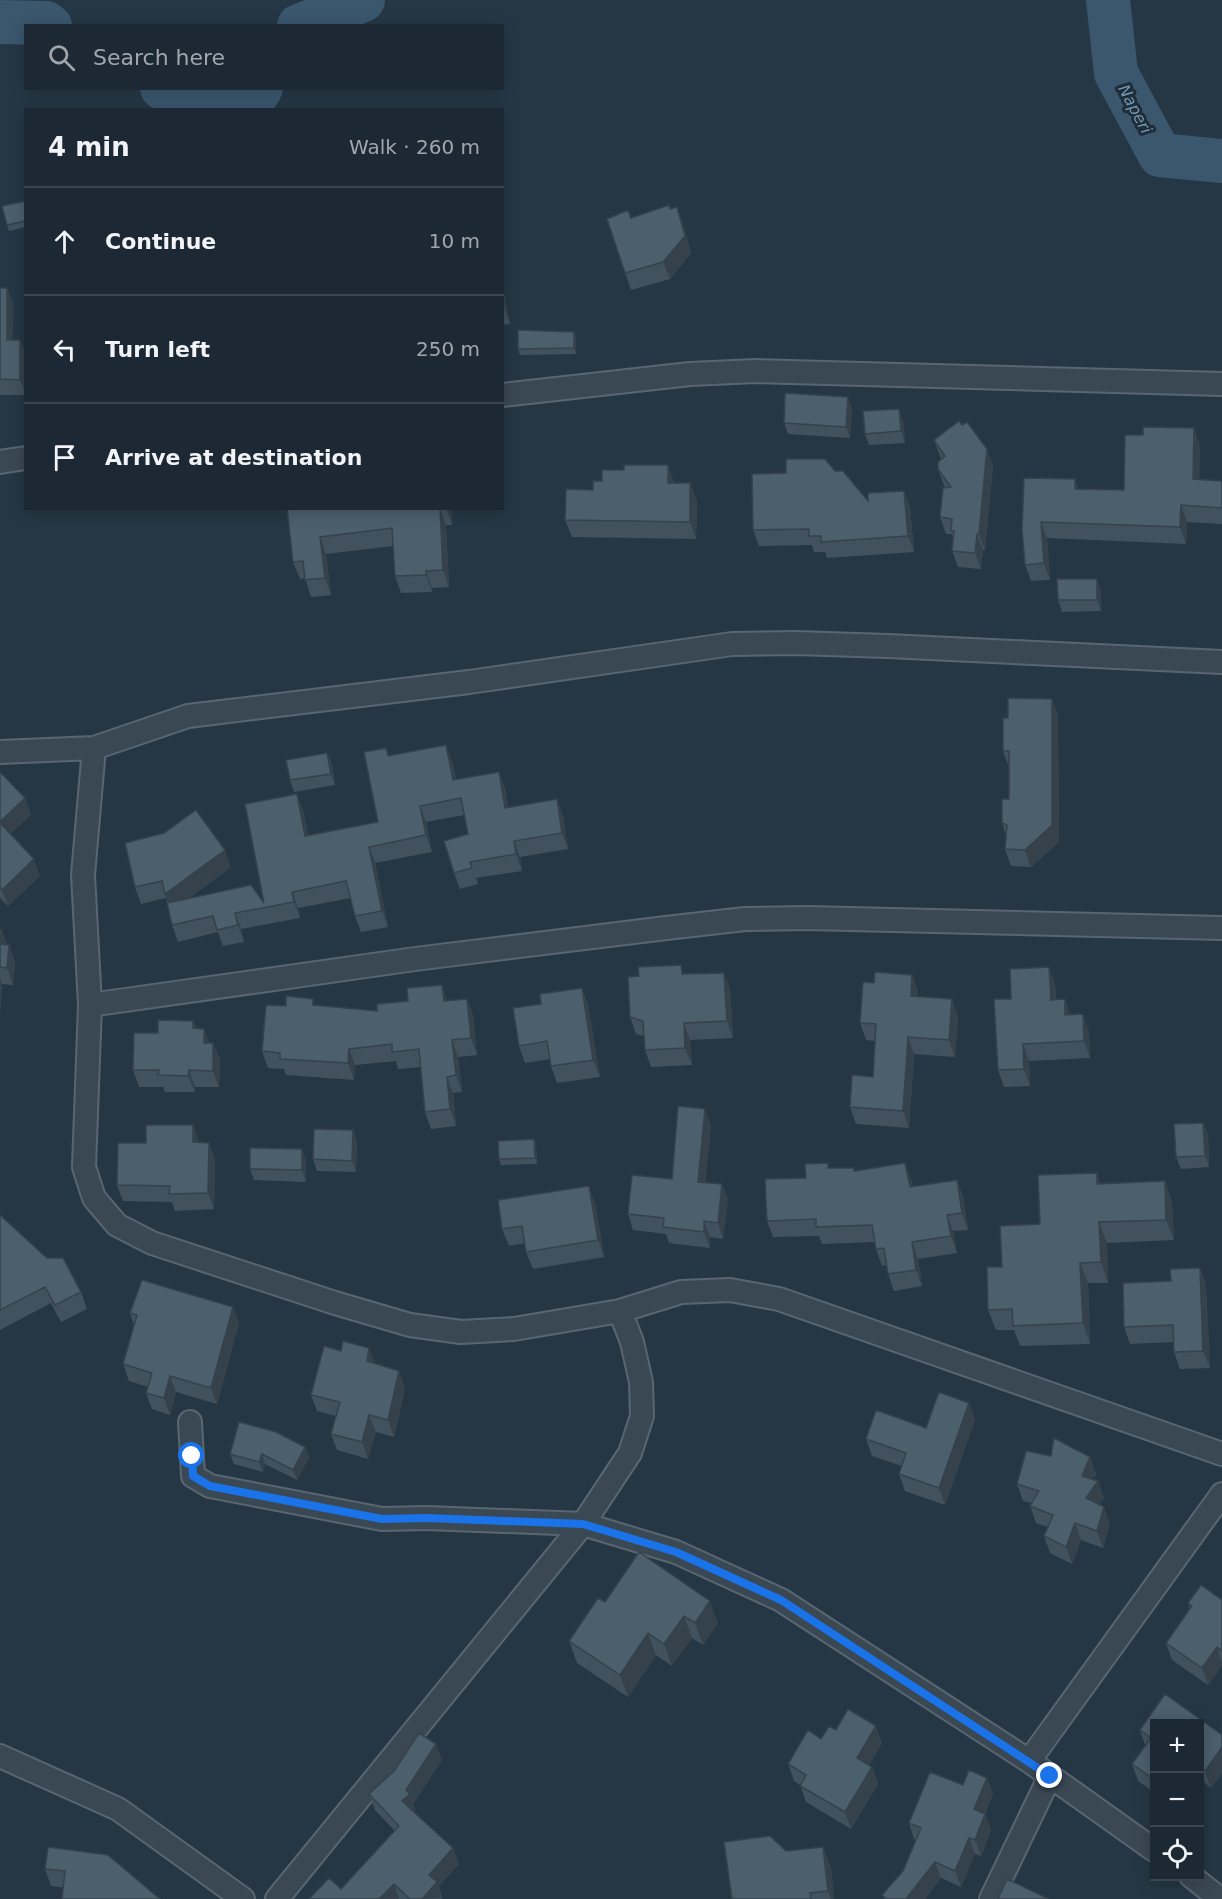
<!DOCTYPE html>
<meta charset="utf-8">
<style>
:root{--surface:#1c2934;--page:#25313c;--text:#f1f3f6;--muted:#a0a6ac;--line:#3a454f}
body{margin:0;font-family:"DejaVu Sans",sans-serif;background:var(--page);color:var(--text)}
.controls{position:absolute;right:18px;bottom:18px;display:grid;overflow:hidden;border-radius:0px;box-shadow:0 3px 15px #0003}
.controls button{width:54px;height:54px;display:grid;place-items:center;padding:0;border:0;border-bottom:2px solid var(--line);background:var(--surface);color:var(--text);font:30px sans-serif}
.stop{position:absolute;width:18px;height:18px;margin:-14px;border:4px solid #1a73e8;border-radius:50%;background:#fff}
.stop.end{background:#1a73e8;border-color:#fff;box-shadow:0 2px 6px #0008}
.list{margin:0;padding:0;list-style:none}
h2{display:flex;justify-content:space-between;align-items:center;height:78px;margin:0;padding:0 24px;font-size:26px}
h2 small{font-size:20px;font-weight:400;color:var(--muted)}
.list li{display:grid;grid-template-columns:39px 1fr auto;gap:18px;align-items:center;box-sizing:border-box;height:108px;padding:0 24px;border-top:2px solid var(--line)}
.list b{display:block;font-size:22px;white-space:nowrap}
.list em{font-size:20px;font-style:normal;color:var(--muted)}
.icon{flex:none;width:33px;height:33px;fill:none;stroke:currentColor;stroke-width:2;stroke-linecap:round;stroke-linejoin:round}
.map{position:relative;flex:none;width:1222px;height:1899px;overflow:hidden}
.search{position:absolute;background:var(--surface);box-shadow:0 3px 15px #0003;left:24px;top:24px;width:480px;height:66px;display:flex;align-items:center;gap:15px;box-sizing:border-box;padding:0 21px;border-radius:0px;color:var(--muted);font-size:22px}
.panel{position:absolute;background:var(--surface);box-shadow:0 3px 15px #0003;left:24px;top:108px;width:480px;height:402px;border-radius:0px}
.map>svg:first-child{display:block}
</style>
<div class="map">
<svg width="1222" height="1899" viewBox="0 0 1222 1899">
<rect width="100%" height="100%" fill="#253745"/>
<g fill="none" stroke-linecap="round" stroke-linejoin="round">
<path stroke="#3a576e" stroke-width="44" d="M1108 0 1116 73 1160 155 1222 161
M0 22 46 23 50 26
M299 26 363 0
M162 88 200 110
M218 110 258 93 261 88"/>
<defs>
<path id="street" d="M502 395 690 374 756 371 1222 384
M0 462 26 458
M94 748 83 875 90 1005 84 1167 94 1198 117 1225 152 1243 335 1303 410 1325 461 1332 514 1329 620 1311 681 1292 730 1290 779 1299 1222 1454
M0 752 94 748 188 716 469 682 732 644 796 643 888 646 1222 662
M90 1005 415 959 666 928 745 919 808 918 1222 928
M190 1422 193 1476 210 1486 382 1519 427 1518 583 1524 676 1552 781 1600 1029 1761 1154 1850
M0 1756 118 1809 243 1899
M1029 1761 1222 1494
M1191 1876 1220 1899
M277 1899 583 1524 630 1453 642 1416 641 1382 632 1342 620 1311
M991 1899 1050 1776"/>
</defs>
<use href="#street" stroke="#596671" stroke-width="26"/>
<use href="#street" stroke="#3a4854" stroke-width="22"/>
</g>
<path fill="#41525e" d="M26 201V227L9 231 7 225Z
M669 205 671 209 683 224 691 253 670 279 631 290 625 273 631 218Z
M502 282 510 324 502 325Z
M0 288H7L13 304 12 340H20L26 355V395H0Z
M576 337V354L520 355 518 349Z
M852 408 850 438 788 434 784 423Z
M903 420 905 443 869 445 865 434Z
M934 440 993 465 985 550H983L981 569 958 567 952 551 953 538 952 534H946L940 517 945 488 938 469 941 459 940 456Z
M1200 445 1199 479 1222 481V524L1187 522 1186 544 1047 538 1050 580 1031 581 1025 565 1022 530 1079 489 1124 490Z
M835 471 868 501 904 491 910 507 914 552 827 558 825 552H814L812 545 759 546 753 530 786 473Z
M674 483 697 500 696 539 572 537 565 520Z
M287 508H451L452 525H446L449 587 432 588V592L401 593 395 576 393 546 326 554 331 595 311 597 305 578 300 579 293 562Z
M1101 590V611L1062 612 1058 600Z
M1052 699 1058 716 1059 842 1031 867 1011 866 1005 849 1006 835 1002 823 1009 799V767L1003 751 1008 718Z
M386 748 389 756 452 761 456 779 499 772 505 789 508 807 557 799 563 816 568 849 520 857 522 871 476 878 478 884 460 889 454 873 468 834 464 815 426 822 432 852 375 863 388 927 361 932 355 916 351 898 298 908 300 918 241 929 244 942 223 946 218 932 178 942 172 925 166 898 141 904 135 887 231 867 188 899 264 903 297 794 303 811 308 835 378 822Z
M327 753 332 764 335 785 294 792 290 780Z
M0 772 25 798 31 815 10 834 40 876 8 906 0 898Z
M0 930 7 945H9L15 962 13 985 2 984 0 1014Z
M685 974 730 989 733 1038 690 1040 692 1065 651 1067 645 1050 644 1036 636 1034 630 1017Z
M912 975 918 992V996L958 1016 955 1057 914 1054 909 1128 856 1124 850 1107 873 1077 875 1041 866 1040 860 1023 874 983Z
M1055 984 1056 999 1070 1014 1089 1031 1090 1058 1029 1061 1030 1086 1004 1087 998 1070 1011 999Z
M582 988 588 1005 600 1077 557 1083 551 1066 550 1059 525 1063 519 1046 541 1004Z
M467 999 473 1016 477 1055 458 1057 462 1092 453 1093 456 1126 431 1129 425 1112 420 1067 398 1069 396 1061 355 1065 354 1080 286 1075 284 1069 268 1068 262 1051 286 1006 315 1005 377 1011Z
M193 1021 196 1029H204L209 1043H213L220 1060 219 1087H195V1092H165L163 1087H139L133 1070 158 1033Z
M1203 1123 1208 1134 1209 1167 1181 1169 1176 1157Z
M711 1125 705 1182 722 1184 728 1200 723 1239 710 1237V1248L669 1243 666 1234 633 1230 628 1214 672 1179Z
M353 1130 357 1142 356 1172 317 1171 313 1159Z
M534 1139 536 1145 537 1164 501 1165 499 1159Z
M199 1143 215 1159 214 1209 175 1211 172 1202 123 1201 117 1185Z
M306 1160V1182L254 1180 250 1169Z
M830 1168H854L855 1171 911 1180 913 1187 957 1180 963 1197 968 1230 953 1231 957 1253 918 1259 922 1286 894 1291 888 1274 886 1265 882 1266 876 1249 874 1242 822 1244 819 1236 773 1237 767 1221 806 1178Z
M1165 1181 1172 1202 1174 1240 1107 1243 1108 1283H1088L1090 1344 1020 1346 1014 1330H996L988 1310 1002 1267 1040 1224 1101 1183Z
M595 1203 604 1257 533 1269 526 1252 525 1243 509 1246 502 1229Z
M0 1215 81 1292 87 1309 61 1322 51 1303 0 1330Z
M1200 1268 1206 1285 1210 1368 1180 1369 1174 1352V1342L1130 1344 1124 1327Z
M233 1307 239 1323 217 1404 176 1392 170 1415 152 1409 146 1393 148 1387 129 1381 123 1364 134 1325 130 1313Z
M375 1364 405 1388 394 1437 376 1432 368 1459 337 1450 331 1434 336 1416 317 1411 311 1395Z
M969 1403 975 1420 945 1505 905 1491 899 1474 902 1466 872 1456 866 1439 926 1428Z
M305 1447 309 1457 297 1480 265 1464 263 1472 234 1464 230 1454Z
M1051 1456 1090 1457 1096 1474 1093 1479 1098 1481 1104 1498 1099 1505 1110 1524 1103 1548 1081 1540 1072 1564 1050 1553 1044 1536 1048 1527 1036 1523 1030 1506 1031 1503 1023 1501 1017 1484Z
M639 1552 718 1623 703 1645 692 1638 672 1666 656 1655 628 1697 577 1663 569 1641 605 1602Z
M1222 1600V1665L1208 1685 1172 1660 1166 1643 1190 1609 1188 1603Z
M1165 1694 1222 1735V1773L1211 1788 1200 1779V1724H1155V1793L1138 1781 1132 1764 1145 1745 1140 1730Z
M836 1730 882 1743 869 1765 872 1767 878 1784 851 1829 806 1802 800 1785 794 1781 788 1764 821 1739Z
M442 1760 413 1804 415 1810 414 1812 453 1848 459 1864 439 1886 442 1899H309L341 1889 395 1831 375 1810 369 1794Z
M987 1778 993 1794 985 1814 991 1830 981 1856 975 1854 961 1887 941 1878 925 1899H884L882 1895 903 1871 916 1840 914 1839 909 1823 963 1785Z
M48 1847 160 1899 51 1886 45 1869Z
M823 1847 831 1869 834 1899H732L786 1851Z"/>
<path fill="#35424c" d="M677 207 683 224 691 253 670 279 663 262Z
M502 282 510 324 504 307 502 300Z
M7 288 13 304 12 356 7 340Z
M574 332 576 337V354L574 348Z
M20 340 26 355V395L20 380Z
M848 397 852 408 850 438 846 427Z
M899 409 903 420 905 443 901 431Z
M1194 428 1200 445 1199 495 1193 479Z
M987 449 993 465 985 550 979 534Z
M668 465 674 482V500L668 483Z
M1075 479 1081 495 1075 489Z
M690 483 697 500 696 539 690 522Z
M904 491 910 507 914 552 908 536Z
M1181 505 1187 522 1186 544 1180 527Z
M440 508 446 525 449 587 443 570Z
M446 508H451L452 525Z
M1041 522 1047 538 1050 580 1044 563Z
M977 534 983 550 981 569 975 553Z
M320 537 326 554 331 595 325 578Z
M426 571 432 588V592L426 575Z
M1097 579 1101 590V611L1097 600Z
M1052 699 1058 716 1059 842 1031 867 1025 850Z
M446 745 452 761 459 796 453 780Z
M327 753 332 764 335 785 331 774Z
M499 772 505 789 511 824 505 808Z
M297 794 303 811 311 852 305 836Z
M25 798 31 815 5 839 0 825V822Z
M557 799 563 816 568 849 562 833Z
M420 806 426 822 432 852 426 835Z
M514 841 520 857 522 871 516 854Z
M369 847 375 863 388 927 382 911Z
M225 850 231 867 171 911 165 894Z
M34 859 40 876 8 906 2 890Z
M292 892 298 908 300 918 294 902Z
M235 913 241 929 244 942 238 925Z
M2 930 8 947 0 944Z
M9 945 15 962 13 985 7 968Z
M1049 967 1055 984 1057 1017 1051 1000Z
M724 973 730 989 733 1038 727 1021Z
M912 975 918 992 917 1012 911 996Z
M0 978 2 984 0 1014Z
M442 985 448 1002 444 1001Z
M582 988 588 1005 600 1077 593 1060Z
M467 999 473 1016 477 1055 471 1038Z
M952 999 958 1016 955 1057 949 1040Z
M1065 999 1071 1016 1065 1015Z
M1083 1014 1089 1031 1090 1058 1084 1041Z
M684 1023 690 1040 692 1065 685 1048Z
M204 1029 210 1046 204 1043Z
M908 1037 914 1054 909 1128 903 1111Z
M452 1040 458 1057 462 1092 456 1075Z
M213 1043 220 1060 219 1087 213 1071Z
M1023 1044 1029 1061 1030 1086 1024 1069Z
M349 1049 355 1065 354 1080 348 1063Z
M189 1070 195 1087V1092L188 1076Z
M447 1077 453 1093 456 1126 450 1109Z
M705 1109 711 1125 704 1198 698 1182Z
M1203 1123 1208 1134 1209 1167 1205 1156Z
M193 1125 199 1142V1159L193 1142Z
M353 1130 357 1142 356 1172 352 1161Z
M534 1139 536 1145 537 1164 535 1158Z
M209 1143 215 1159 214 1209 208 1193Z
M302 1149 306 1160V1182L302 1170Z
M905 1163 911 1180 916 1204 910 1187Z
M1097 1173 1104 1193 1097 1184Z
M957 1180 963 1197 968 1230 962 1213Z
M1165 1181 1172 1202 1174 1240 1166 1220Z
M722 1184 728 1200 723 1239 718 1223Z
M589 1186 595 1203 604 1257 598 1240Z
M947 1215 953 1231 957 1253 951 1236Z
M704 1221 710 1237V1248L704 1232Z
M1099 1222 1107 1243 1108 1283 1101 1262Z
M912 1242 918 1259 922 1286 916 1270Z
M1080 1263 1088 1283 1090 1344 1083 1323Z
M1200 1268 1206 1285 1210 1368 1203 1351Z
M233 1307 239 1323 217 1404 211 1388Z
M369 1348 376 1365 367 1361Z
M399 1371 405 1388 394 1437 388 1420Z
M170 1376 176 1392 170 1415 164 1398Z
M969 1403 975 1420 945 1505 939 1488Z
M369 1415 376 1432 368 1459 362 1442Z
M305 1447 309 1457 297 1480 293 1470Z
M262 1454 265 1464 263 1472 259 1462Z
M1090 1457 1096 1474 1088 1493 1082 1476Z
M1098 1481 1104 1498 1092 1515 1086 1498Z
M1104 1507 1110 1524 1103 1548 1097 1531Z
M1075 1523 1081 1540 1072 1564 1066 1547Z
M710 1601 718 1623 703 1645 695 1623Z
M684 1616 692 1638 672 1666 664 1644Z
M648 1633 656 1655 628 1697 620 1675Z
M1217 1647 1222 1662V1665L1208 1685 1202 1668Z
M876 1726 882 1743 863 1775 857 1758Z
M436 1744 442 1760 413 1804 415 1810 408 1817 402 1801 406 1790Z
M1222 1747V1773L1211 1788 1205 1771Z
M872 1767 878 1784 851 1829 845 1812Z
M987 1778 993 1794 980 1825 974 1809Z
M985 1814 991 1830 981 1856 975 1840Z
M969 1838 975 1854 961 1887 955 1871Z
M823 1847 831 1869 834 1899H831L828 1891Z
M453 1848 459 1864 439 1886 443 1898 422 1899 429 1875Z
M935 1862 941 1878 925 1899H906Z
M394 1884 399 1899H379Z"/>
<path fill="#4c5f6d" stroke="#35424c" stroke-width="1.5" d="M26 201V221L7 225 2 206Z
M669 205 670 209 677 207 685 236 663 262 625 273 607 219 628 210 631 218Z
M0 288H7V340H20V380L0 379Z
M518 330 574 332V348L518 349Z
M785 393 848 397 846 427 784 423Z
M899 409 901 431 865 434 863 411Z
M959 421 962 425 967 422 987 449 979 534H977L975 553 952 551 954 531H951L952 519 940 517 943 488 951 487 938 469V462L945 456 934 440Z
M1143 427 1194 428 1193 479 1222 481V508L1181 505 1180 527 1041 522 1044 563 1025 565 1022 530 1024 478 1075 479V489L1124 490 1125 435H1143Z
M786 459H825L835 471H843L868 501V493L904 491 908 536 821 542V536H809V529L753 530 752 474 786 473Z
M624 465H668V483H690V522L565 520 566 489 593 490V481H602V470H624Z
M287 508H440L443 570 426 571V575L395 576 392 528 320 537 325 578 305 580 303 561 293 562Z
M1057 579H1097V600H1058Z
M1008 698 1052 699V825L1025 850 1005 849 1007 825 1002 823V799H1009V751H1003V718H1008Z
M446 745 453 780 499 772 505 808 557 799 562 833 514 841 516 854 470 862 472 868 454 873 444 841 468 834 461 798 420 806 426 835 369 847 382 911 355 916 346 881 292 892 294 902 235 913 238 925 217 930 213 916 172 925 167 903 251 885 264 903 245 804 297 794 305 836 378 822 364 752 386 748 388 756Z
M327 753 331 774 290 780 286 760Z
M0 772 25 798 0 822Z
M196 810 225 850 165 894 162 881 135 887 125 843 164 833Z
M0 823 34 859 2 890 0 887Z
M0 930H2L0 944 9 945 7 968 0 967Z
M681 965 682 974 724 973 727 1021 684 1023 685 1048 645 1050 643 1021 630 1017 628 977 639 976 638 967Z
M1049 967 1051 1000 1065 999V1015L1083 1014 1084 1041 1023 1044 1024 1069 998 1070 994 999H1011L1010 969Z
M875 972 912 975 911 996 952 999 949 1040 908 1037 903 1111 850 1107 852 1075 873 1077 876 1024 860 1023 863 982 874 983Z
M442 985 444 1001 467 999 471 1038 452 1040 456 1075 447 1077 450 1109 425 1112 419 1049 392 1052V1044L349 1049 348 1063 280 1059V1053L262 1051 266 1005 286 1006V996L313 999V1005L377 1011V1004L408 1001 407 988Z
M582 988 593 1060 551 1066 547 1041 519 1046 513 1008 541 1004 540 994Z
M158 1020 193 1021V1028L204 1029V1043H213V1071L189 1070 188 1076 158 1075 159 1070H133L134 1033H158Z
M678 1106 705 1109 698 1182 722 1184 718 1223 704 1221V1232L663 1227 664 1218 628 1214 632 1175 672 1179Z
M1203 1123 1205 1156 1176 1157 1174 1124Z
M146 1125H193V1142L209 1143 208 1193 169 1194 170 1186 117 1185 118 1143H146Z
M314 1129 353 1130 352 1161 313 1159Z
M534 1139 535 1158 499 1159 498 1141Z
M250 1148 302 1149V1170L250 1169Z
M828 1163V1168H854V1171L905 1163 910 1187 957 1180 962 1213 947 1215 951 1236 912 1242 916 1270 888 1274 884 1248 876 1249 872 1225 816 1227V1219L767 1221 765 1179 806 1178 805 1164Z
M1097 1173V1184L1165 1181 1166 1220 1099 1222 1101 1262 1080 1263 1083 1323 1013 1326 1012 1309 988 1310 987 1267H1002L1000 1226 1040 1224 1038 1175Z
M589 1186 598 1240 526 1252 522 1226 502 1229 498 1200Z
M0 1215 47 1258H63L81 1292 55 1305 45 1287 0 1310Z
M1200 1268 1203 1351 1174 1352 1173 1325 1124 1327 1123 1283 1171 1281 1170 1269Z
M142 1280 233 1307 211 1388 170 1376 164 1398 146 1393 152 1373 123 1364 137 1315 130 1313Z
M343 1341 369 1348 367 1361 399 1371 388 1420 369 1415 362 1442 331 1434 340 1402 311 1395 324 1346 341 1351Z
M939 1392 969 1403 939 1488 899 1474 906 1453 866 1439 876 1410 926 1428Z
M239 1422 276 1432 305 1447 293 1470 262 1454 259 1462 230 1454Z
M1054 1438 1090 1457 1082 1476 1098 1481 1086 1498 1104 1507 1097 1531 1075 1523 1066 1547 1044 1536 1053 1515 1030 1506 1039 1491 1017 1484 1026 1451 1051 1456Z
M639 1552 710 1601 695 1623 684 1616 664 1644 648 1633 620 1675 569 1641 598 1598 605 1602Z
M1201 1585 1222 1600V1651L1217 1647 1202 1668 1166 1643 1192 1606 1188 1603Z
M1165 1694 1222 1735V1747L1205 1771 1200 1767V1724H1155V1780L1132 1764 1151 1738 1140 1730Z
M848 1709 876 1726 857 1758 872 1767 845 1812 800 1786 806 1775 788 1764 808 1730 821 1739 829 1726 836 1730Z
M419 1733 436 1744 406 1790 410 1794 402 1801 453 1848 429 1875 437 1882 422 1899H410L394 1884 379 1899H309L329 1878 341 1889 399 1826 369 1794 394 1771Z
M969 1770 987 1778 974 1809 985 1814 975 1840 969 1838 955 1871 935 1862 906 1899H887L882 1895 903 1871 921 1828 909 1823 930 1772 963 1785Z
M770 1836 786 1851 823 1847 828 1891 810 1893 811 1899H732L724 1842Z
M48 1847 108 1855 160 1899H62L65 1871 45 1869Z
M1007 1879 1049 1899H998Z"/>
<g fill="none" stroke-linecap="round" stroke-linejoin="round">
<path stroke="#1a73e8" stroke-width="8" d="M192 1456 193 1476 210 1486 382 1519 427 1518 583 1524 676 1552 781 1600 1050 1776"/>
</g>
<g text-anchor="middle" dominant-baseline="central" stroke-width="6" stroke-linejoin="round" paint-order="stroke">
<g font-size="16" font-style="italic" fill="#7697b2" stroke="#1e2d3a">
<text transform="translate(1135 109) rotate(62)">Naperi</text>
</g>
</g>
</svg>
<div class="controls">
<button>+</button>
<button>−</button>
<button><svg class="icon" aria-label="locate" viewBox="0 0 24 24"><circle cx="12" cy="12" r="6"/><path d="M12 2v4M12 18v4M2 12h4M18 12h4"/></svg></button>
</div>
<div class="stop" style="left:192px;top:1456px"></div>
<div class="stop end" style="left:1050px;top:1776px"></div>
<div class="search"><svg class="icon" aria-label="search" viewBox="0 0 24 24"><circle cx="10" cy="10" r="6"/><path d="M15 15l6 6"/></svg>Search here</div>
<section class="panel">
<h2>4 min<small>Walk · 260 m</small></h2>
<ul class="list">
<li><svg class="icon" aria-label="ahead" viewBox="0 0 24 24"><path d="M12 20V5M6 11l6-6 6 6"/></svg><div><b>Continue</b></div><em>10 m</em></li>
<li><svg class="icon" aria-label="left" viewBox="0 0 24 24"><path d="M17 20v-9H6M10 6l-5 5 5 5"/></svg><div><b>Turn left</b></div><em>250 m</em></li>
<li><svg class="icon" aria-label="arrive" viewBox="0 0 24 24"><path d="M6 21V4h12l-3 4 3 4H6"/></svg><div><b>Arrive at destination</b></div></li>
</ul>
</section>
</div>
